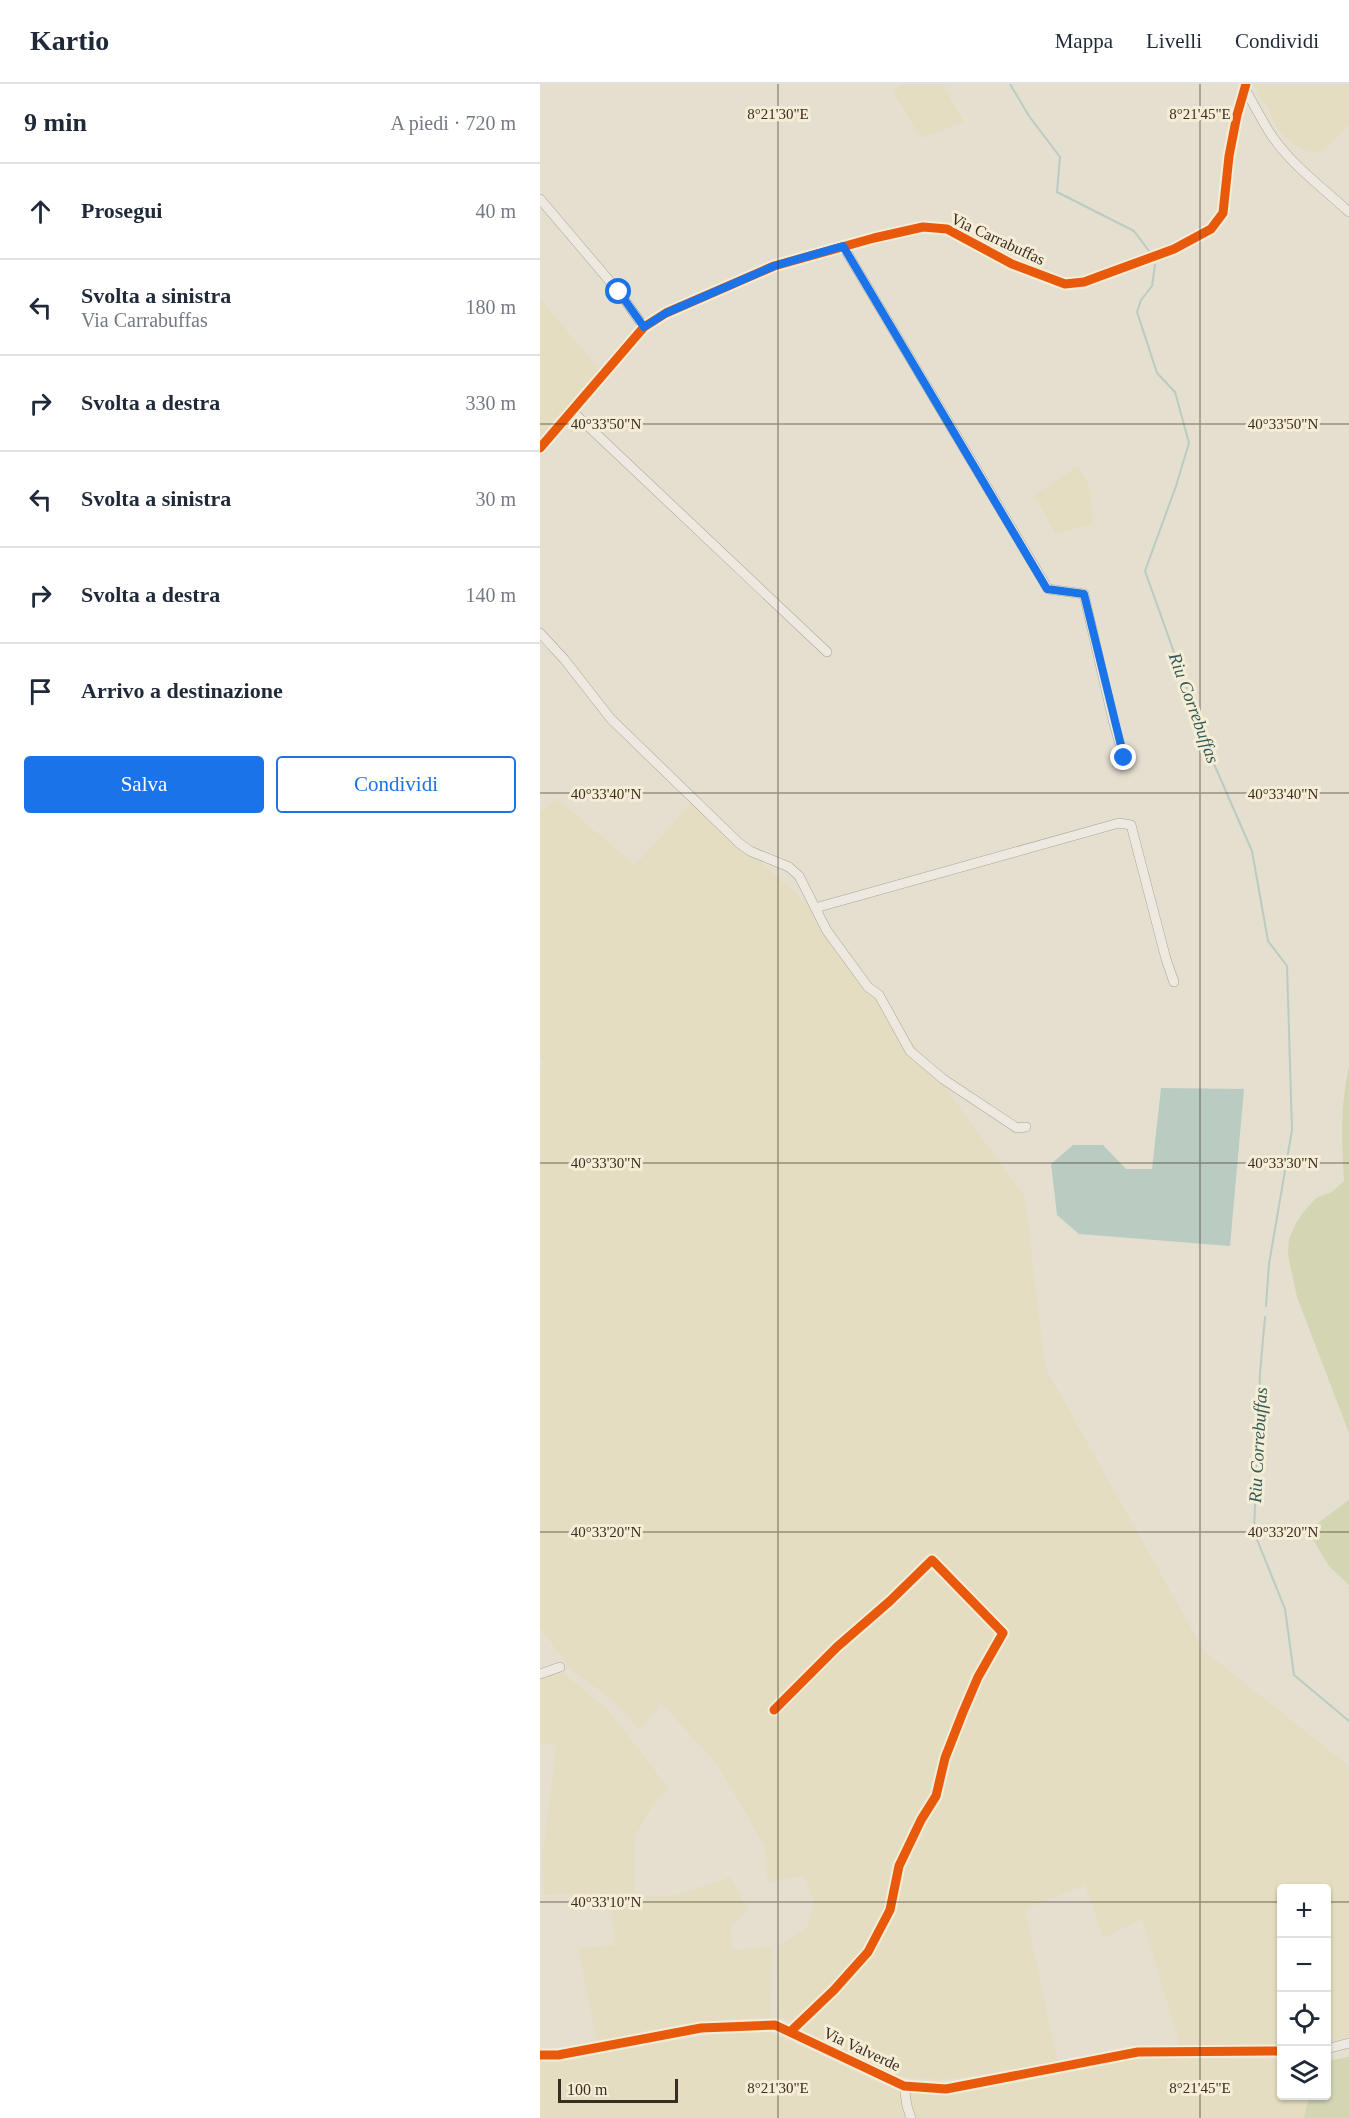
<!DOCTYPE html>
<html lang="it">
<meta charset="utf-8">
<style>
:root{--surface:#fff;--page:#f2f2f3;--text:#1f2937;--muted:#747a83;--line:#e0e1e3;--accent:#1a73e8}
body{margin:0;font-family:Georgia,serif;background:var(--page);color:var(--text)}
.controls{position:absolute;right:18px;bottom:18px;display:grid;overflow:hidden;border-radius:6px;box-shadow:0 2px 4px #0004}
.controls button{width:54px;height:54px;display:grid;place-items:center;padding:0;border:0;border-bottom:2px solid var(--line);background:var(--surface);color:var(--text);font:30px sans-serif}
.scale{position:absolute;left:18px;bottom:15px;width:120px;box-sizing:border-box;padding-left:6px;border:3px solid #3a2d20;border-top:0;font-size:16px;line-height:21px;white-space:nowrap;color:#3a2d20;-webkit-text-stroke:4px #f5edd6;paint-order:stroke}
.stop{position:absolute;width:18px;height:18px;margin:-14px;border:4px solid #1a73e8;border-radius:50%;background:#fff}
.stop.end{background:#1a73e8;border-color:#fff;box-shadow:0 2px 6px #0008}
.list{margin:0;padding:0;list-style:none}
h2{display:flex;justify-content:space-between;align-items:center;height:78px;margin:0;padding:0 24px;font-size:26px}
h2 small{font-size:20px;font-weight:400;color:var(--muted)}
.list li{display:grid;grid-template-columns:39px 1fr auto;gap:18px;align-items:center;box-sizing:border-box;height:96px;padding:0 24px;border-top:2px solid var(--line)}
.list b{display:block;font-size:22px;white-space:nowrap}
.list p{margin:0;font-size:20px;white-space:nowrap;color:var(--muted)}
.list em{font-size:20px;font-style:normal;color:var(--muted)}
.actions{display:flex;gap:12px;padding:18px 24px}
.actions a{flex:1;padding:14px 0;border:2px solid var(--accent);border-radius:6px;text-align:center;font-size:21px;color:var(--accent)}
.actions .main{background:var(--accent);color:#fff}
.icon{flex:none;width:33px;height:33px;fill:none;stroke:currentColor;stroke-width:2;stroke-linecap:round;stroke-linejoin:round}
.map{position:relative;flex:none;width:809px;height:2034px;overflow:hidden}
header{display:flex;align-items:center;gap:36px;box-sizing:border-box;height:84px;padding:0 30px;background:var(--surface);border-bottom:2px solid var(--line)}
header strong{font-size:28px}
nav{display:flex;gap:33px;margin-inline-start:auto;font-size:21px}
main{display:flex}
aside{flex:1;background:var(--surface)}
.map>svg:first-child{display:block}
</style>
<header>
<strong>Kartio</strong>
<nav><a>Mappa</a><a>Livelli</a><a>Condividi</a></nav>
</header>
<main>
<aside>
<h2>9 min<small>A piedi · 720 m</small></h2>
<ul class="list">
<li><svg class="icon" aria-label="ahead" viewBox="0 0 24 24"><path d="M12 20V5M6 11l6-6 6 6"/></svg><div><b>Prosegui</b></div><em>40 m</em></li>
<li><svg class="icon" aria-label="left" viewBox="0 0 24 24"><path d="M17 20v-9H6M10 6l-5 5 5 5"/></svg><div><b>Svolta a sinistra</b><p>Via Carrabuffas</p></div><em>180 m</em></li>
<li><svg class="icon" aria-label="right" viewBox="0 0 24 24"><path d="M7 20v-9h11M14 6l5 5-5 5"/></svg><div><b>Svolta a destra</b></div><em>330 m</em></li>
<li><svg class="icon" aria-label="left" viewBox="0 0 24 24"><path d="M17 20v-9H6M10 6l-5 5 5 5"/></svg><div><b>Svolta a sinistra</b></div><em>30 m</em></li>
<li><svg class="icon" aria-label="right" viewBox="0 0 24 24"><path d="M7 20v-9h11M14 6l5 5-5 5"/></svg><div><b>Svolta a destra</b></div><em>140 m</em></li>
<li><svg class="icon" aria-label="arrive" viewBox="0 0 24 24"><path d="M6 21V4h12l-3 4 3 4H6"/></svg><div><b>Arrivo a destinazione</b></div></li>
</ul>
<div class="actions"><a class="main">Salva</a><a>Condividi</a></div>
</aside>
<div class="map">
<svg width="809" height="2034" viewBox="0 0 809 2034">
<rect width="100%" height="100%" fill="#e5dfd0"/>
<path fill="#e4ddc1" d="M364 0H402L424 38 381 54 352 6Z
M715 0H809V42L788 62 778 68 766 67 755 61 737 45 728 23 720 13Z
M0 215 59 285 0 353Z
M538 382 550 404 553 440 516 450 494 411Z
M17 715 95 781 152 718 279 830 485 1113 505 1283 664 1567 809 1682V1953L787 1958 786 1804H742L741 1964 703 1969 702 1962H640L602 1835 563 1854 545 1801 485 1825 518 1980 402 1996 362 1993 321 1978 241 1933H237L239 1861 267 1844 274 1818 264 1791 228 1799 224 1761 177 1680 121 1619 100 1646 71 1615 29 1584 0 1543V984L4 979 0 973V728Z
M21 1587 68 1626 129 1705 115 1717 95 1752V1808L4 1811 3 1770 16 1661 0 1660V1595Z
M190 1793 209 1826 191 1841 192 1866 232 1863 231 1934 193 1935 57 1957 38 1865 75 1861 70 1817 96 1813 137 1811Z
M227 1948 268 1965 343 2001 393 2011 477 1999 541 1983 594 1973 741 1976 742 2012H769L764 2034H0V1975L41 1971 172 1951Z"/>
<path fill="#d3d5b3" d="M809 984V1349L757 1213 748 1171 749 1155 756 1139 765 1126 776 1114 792 1108 804 1097C802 1060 800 1020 809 984Z
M809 1416V1501L789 1482 772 1454 778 1439Z
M809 1973V2034H764L769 2012H786L787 1977Z"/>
<path fill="#bacbc1" d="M621 1004 704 1005 690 1162 539 1150 517 1131 511 1080 533 1061H563L586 1085H612Z"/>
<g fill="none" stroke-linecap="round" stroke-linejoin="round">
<path stroke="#bacbc1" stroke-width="2" d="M470 0 489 32 520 73 517 108 594 147 609 167
M615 181 612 202 601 216 597 228 617 289 635 308 649 359 636 402 605 487 674 680 712 767 728 857 747 882 752 1046 729 1180 726 1222
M725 1233 720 1289 714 1448 745 1525 754 1591 809 1637"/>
<defs>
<path id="minor" d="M705 5C713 19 721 35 730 49 750 80 782 103 809 128
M0 115 79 208 104 243
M303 162 508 505 544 510 573 636 584 674
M32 327 287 568
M0 364 104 243 126 229 234 182 334 154 383 143 407 145 472 180 525 200 544 198 563 191 634 165 671 145 683 129 689 72 697 31 706 0
M0 549 24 575 71 635 199 759 210 767 249 783 259 792 287 847 328 903 339 911 370 967 403 995 477 1044 486 1043
M275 824 579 739 591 741 626 875 634 898
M0 1590 20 1583
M234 1626 297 1563 350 1517 392 1476 463 1549 438 1593 423 1628 405 1674 396 1712 381 1736 359 1782 350 1826 328 1868 294 1906 250 1948
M786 1965 809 1959
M0 1971H18L161 1944 235 1941 364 2002 406 2005 598 1968 742 1967
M364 2002 367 2022 371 2034"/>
</defs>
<use href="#minor" stroke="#aaa498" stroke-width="10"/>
<use href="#minor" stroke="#ede9e1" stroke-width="9"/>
<defs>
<path id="cycleway" d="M0 364 104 243 126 229 234 182 334 154 383 143 407 145 472 180 525 200 544 198 563 191 634 165 671 145 683 129 689 72 697 31 706 0
M234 1626 297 1563 350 1517 392 1476 463 1549 438 1593 423 1628 405 1674 396 1712 381 1736 359 1782 350 1826 328 1868 294 1906 250 1948
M0 1971H18L161 1944 235 1941 364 2002 406 2005 598 1968 742 1967"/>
</defs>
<use href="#cycleway" stroke="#f5edd6" stroke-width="13"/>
<use href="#cycleway" stroke="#e8590c" stroke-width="9"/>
</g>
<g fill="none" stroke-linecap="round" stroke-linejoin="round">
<path stroke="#1a73e8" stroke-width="8" d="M79 208 104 243 126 229 234 182 303 162 507 505 544 510 584 674"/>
</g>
<path fill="none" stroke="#3a2d20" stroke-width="1.5" stroke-opacity="0.45" d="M238 0V2034M660 0V2034M0 340H809M0 709H809M0 1079H809M0 1448H809M0 1818H742M786 1818H809"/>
<g text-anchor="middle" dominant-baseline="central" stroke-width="6" stroke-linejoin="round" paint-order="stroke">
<g font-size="16" fill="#3a2d20" stroke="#f5edd6">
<text transform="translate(458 155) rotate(25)">Via Carrabuffas</text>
<text transform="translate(322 1965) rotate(25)">Via Valverde</text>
</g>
<g font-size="18" font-style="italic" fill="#305957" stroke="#f5edd6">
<text transform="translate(654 624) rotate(70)">Riu Correbuffas</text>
<text transform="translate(718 1361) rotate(-87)">Riu Correbuffas</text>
</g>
</g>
<g font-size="15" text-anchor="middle" fill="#3a2d20" stroke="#f5edd6" stroke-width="6" stroke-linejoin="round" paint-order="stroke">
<text x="238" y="35">8°21'30"E</text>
<text x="660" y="35">8°21'45"E</text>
<text x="66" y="345">40°33'50"N</text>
<text x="743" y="345">40°33'50"N</text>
<text x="66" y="715">40°33'40"N</text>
<text x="743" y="715">40°33'40"N</text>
<text x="66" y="1084">40°33'30"N</text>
<text x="743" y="1084">40°33'30"N</text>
<text x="66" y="1453">40°33'20"N</text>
<text x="743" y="1453">40°33'20"N</text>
<text x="66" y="1823">40°33'10"N</text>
<text x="238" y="2009">8°21'30"E</text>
<text x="660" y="2009">8°21'45"E</text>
</g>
</svg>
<div class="controls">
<button>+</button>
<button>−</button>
<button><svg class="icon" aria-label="locate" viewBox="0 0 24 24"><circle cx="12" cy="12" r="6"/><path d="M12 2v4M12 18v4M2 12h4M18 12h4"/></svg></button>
<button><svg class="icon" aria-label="layers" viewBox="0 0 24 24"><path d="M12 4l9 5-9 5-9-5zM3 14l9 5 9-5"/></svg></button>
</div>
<div class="scale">100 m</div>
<div class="stop" style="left:79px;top:208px"></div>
<div class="stop end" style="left:584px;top:674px"></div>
</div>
</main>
